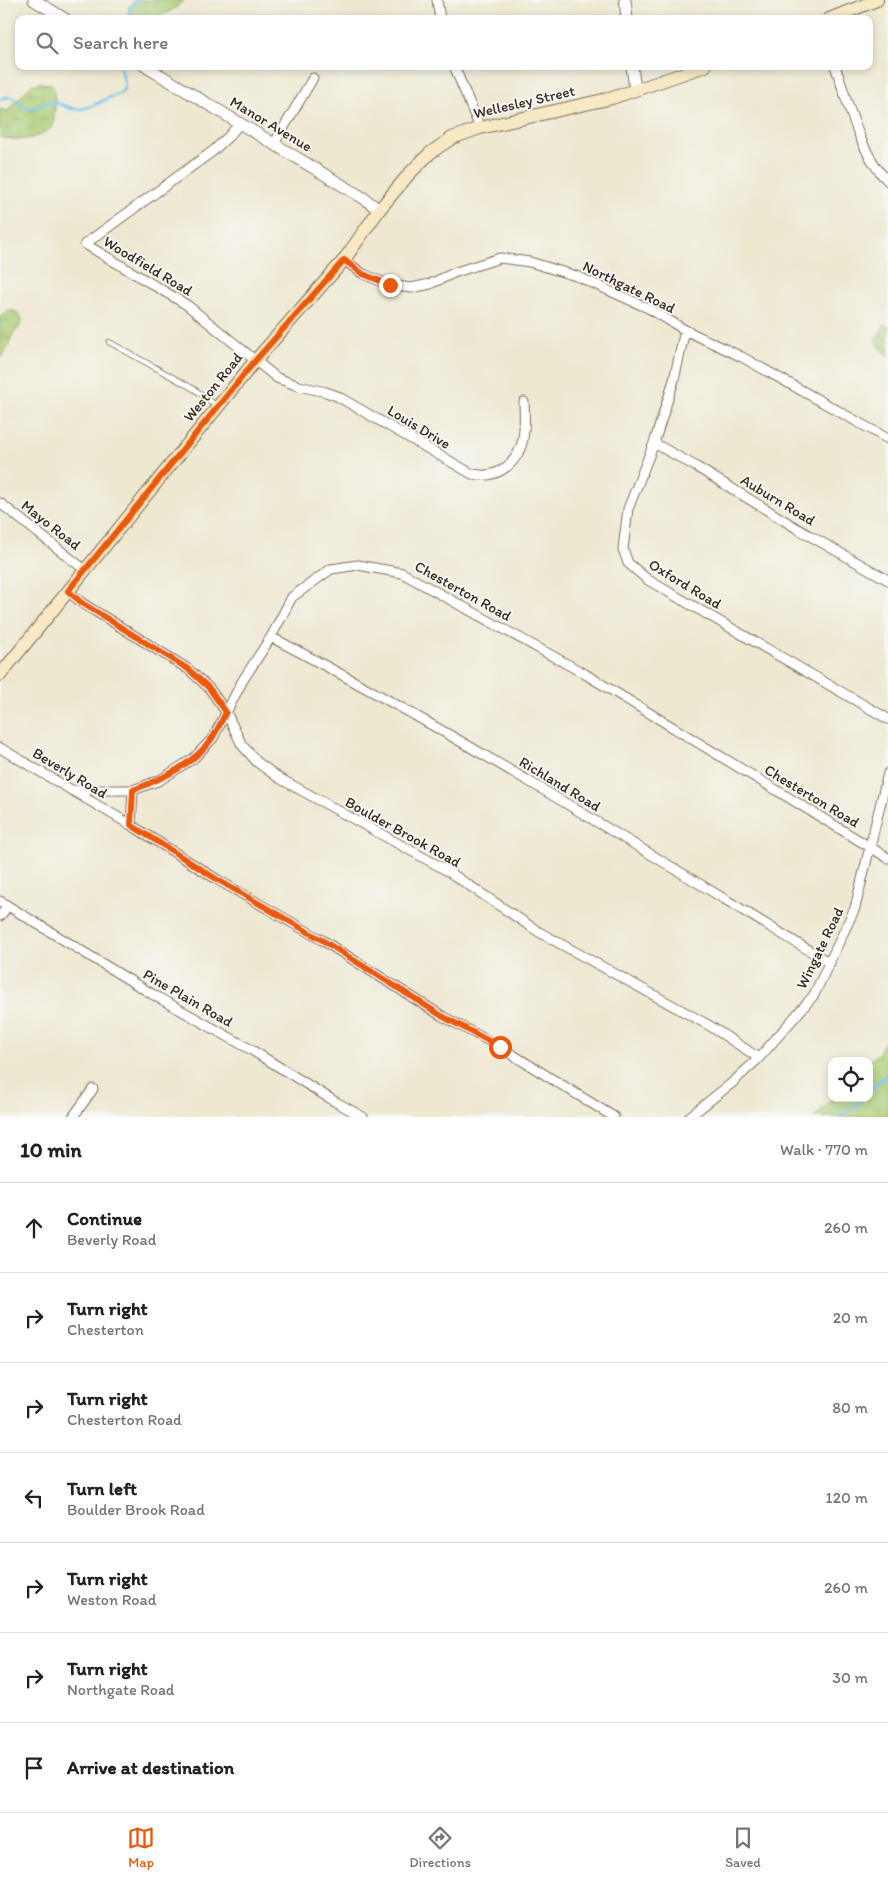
<!DOCTYPE html>
<meta charset="utf-8">
<style>
:root{--surface:#fff;--page:#f6f6f6;--text:#202124;--muted:#757577;--line:#e0e0e0;--accent:#ea580c}
body{margin:0;font-family:Itim,sans-serif;background:var(--page);color:var(--text)}
.controls{position:absolute;right:15px;bottom:15px;display:grid;overflow:hidden;border-radius:10px;box-shadow:0 2px 8px #0003}
.controls button{width:45px;height:45px;display:grid;place-items:center;padding:0;border:0;border-bottom:1px solid var(--line);background:var(--surface);color:var(--text);font:25px sans-serif}
.stop{position:absolute;width:15px;height:15px;margin:-11px;border:4px solid #ea580c;border-radius:50%;background:#fff}
.stop.end{background:#ea580c;border-color:#fff;box-shadow:0 1px 5px #0008}
.list{margin:0;padding:0;list-style:none}
h2{display:flex;justify-content:space-between;align-items:center;height:65px;margin:0;padding:0 20px;font-size:21px}
h2 small{font-size:16px;font-weight:400;color:var(--muted)}
.list li{display:grid;grid-template-columns:32px 1fr auto;gap:15px;align-items:center;box-sizing:border-box;height:90px;padding:0 20px;border-top:1px solid var(--line)}
.list b{display:block;font-size:19px;white-space:nowrap}
.list p{margin:0;font-size:16px;white-space:nowrap;color:var(--muted)}
.list em{font-size:16px;font-style:normal;color:var(--muted)}
.icon{flex:none;width:28px;height:28px;fill:none;stroke:currentColor;stroke-width:2;stroke-linecap:round;stroke-linejoin:round}
.map{position:relative;flex:none;width:888px;height:1117px;overflow:hidden}
.search{position:absolute;background:var(--surface);box-shadow:0 2px 8px #0003;left:15px;right:15px;top:15px;height:55px;display:flex;align-items:center;gap:12px;box-sizing:border-box;padding:0 18px;border-radius:10px;color:var(--muted);font-size:19px}
.sheet{height:695px;background:var(--surface)}
nav{display:flex;justify-content:space-around;align-items:center;box-sizing:border-box;height:70px;border-top:1px solid var(--line);background:var(--surface);font-size:14px;color:var(--muted)}
nav a{display:grid;justify-items:center;gap:2px}
nav .on{color:var(--accent)}
.map>svg:first-child{display:block}
</style>
<div class="map">
<svg width="888" height="1117" viewBox="0 0 888 1117">
<defs>
<pattern id="wetland-marsh" width="20" height="14" patternUnits="userSpaceOnUse" patternTransform="scale(1.25)"><rect width="20" height="14" fill="#abcc75"/><path d="M1 5h8M5 5V1M11 12h8M15 12V8" fill="none" stroke="#94af65"/></pattern>
<pattern id="park-tufts" width="24" height="20" patternUnits="userSpaceOnUse" patternTransform="scale(1.25)"><rect width="24" height="20" fill="#abcc75"/><path d="M3 7l-1-3M5 7V3M7 7l1-3M15 17l-1-3M17 17v-4M19 17l1-3" fill="none" stroke="#94af65"/></pattern>
</defs>
<rect width="100%" height="100%" fill="#f6f6f2"/>
<filter id="ink" filterUnits="userSpaceOnUse"><feTurbulence type="fractalNoise" baseFrequency=".02" numOctaves="2"/><feDisplacementMap in="SourceGraphic" scale="10" xChannelSelector="R" yChannelSelector="G"/><feConvolveMatrix kernelMatrix="1 2 1 2 8 2 1 2 1" color-interpolation-filters="sRGB"/></filter>
<filter id="wash" filterUnits="userSpaceOnUse"><feTurbulence type="fractalNoise" baseFrequency=".0096" numOctaves="4" result="noise"/><feDisplacementMap in="SourceGraphic" scale="20" xChannelSelector="R" yChannelSelector="G"/><feGaussianBlur stdDeviation="1.12" result="paint"/><feColorMatrix in="noise" values="0 0 0 0 0 0 0 0 0 0 0 0 0 0 0 0 0 1.4 0 .05"/><feComposite in="paint" operator="in"/></filter>
<g filter="url(#wash)">
<rect width="100%" height="100%" fill="#eee8d0"/>
<path fill="url(#wetland-marsh)" stroke="#737b4a" d="M135 0H184C171 15 148 23 130 13L128 8Z
M39 83 52 84C57 99 55 111 53 126 37 140 20 142 0 137V109L6 111 10 109 31 85Z
M7 311H15C18 314 22 316 22 320 22 326 17 330 13 334 8 342 9 352 0 358V317Z
M884 325 888 326V357L875 340Z"/>
<path fill="url(#park-tufts)" stroke="#737b4a" d="M888 1037V1117H814L833 1098H869V1062L879 1052Z"/>
<g fill="none" stroke-linecap="round" stroke-linejoin="round">
<path stroke="#6cbfe8" stroke-width="3" d="M126 19 132 6 138 0
M0 100C15 91 15 104 27 108 37 111 44 100 52 102 60 103 67 108 75 109 89 110 99 102 111 97 116 95 121 95 124 89 127 83 121 73 120 66
M869 1092 885 1076 888 1071
M839 1117 853 1108 863 1098"/>
</g>
</g>
<g filter="url(#ink)">
<g fill="none" stroke-linecap="round" stroke-linejoin="round">
<defs>
<path id="service" d="M109 342 194 389 217 406"/>
<path id="minor" d="M437 0 440 19
M454 66 480 128
M835 66C848 101 860 155 888 181
M240 123 229 136 213 151 85 244 187 305 277 378 299 386 326 392 337 396 472 474C483 476 492 476 502 470 527 455 525 427 524 402
M274 144 313 78
M344 260 363 274 390 285 411 288 430 284 456 272 500 258 530 262 579 277 650 309 685 330 742 357 888 439
M685 330 674 380 654 443 628 509 623 549 628 563 648 580 888 719
M654 443 695 466 798 529 888 580
M0 503 85 570
M68 591 82 603 188 669 209 688 226 712 242 745 257 762 279 778 446 870 539 932 710 1026 759 1058
M271 637C463 737 646 852 830 963
M0 748 131 825 218 880 322 940 442 1016 500 1047 614 1117
M71 790H133L160 780 194 758 213 738 243 680 271 637 292 597 331 569 358 565 402 573 585 674 888 858
M131 825 133 790
M0 901 152 994 250 1049 334 1101 363 1117
M0 916 8 906
M73 1117 93 1089
M689 1117 732 1083 759 1058 814 995 855 908 888 773"/>
<path id="tertiary" d="M34 0 65 19
M625 0 627 19
M145 66 365 199 379 210
M632 66 635 90"/>
<path id="secondary" d="M829 19 877 0
M0 675 255 361 344 260 379 210 409 174 430 153 452 138 480 128 612 98 705 66"/>
</defs>
<use href="#service" stroke="#7a6c5c" stroke-width="6"/>
<use href="#minor" stroke="#7a6c5c" stroke-width="11"/>
<use href="#tertiary" stroke="#7a6c5c" stroke-width="13"/>
<use href="#secondary" stroke="#7a6c5c" stroke-width="14"/>
<use href="#service" stroke="#fff" stroke-width="4.5"/>
<use href="#minor" stroke="#fff" stroke-width="9"/>
<use href="#tertiary" stroke="#fff" stroke-width="11"/>
<use href="#secondary" stroke="#f6e9c3" stroke-width="12"/>
</g>
</g>
<g fill="none" stroke-linecap="round" stroke-linejoin="round" filter="url(#ink)">
<path stroke="#ea580c" stroke-width="6" d="M390 285 363 274 344 260 255 361 68 591 82 603 188 669 209 688 226 712C222 720 218 729 213 737 195 764 162 779 133 790L131 825 218 880 322 940 442 1016 500 1047"/>
</g>
<g text-anchor="middle" dominant-baseline="central" stroke-width="4" stroke-linejoin="round" paint-order="stroke">
<g font-size="15" fill="#3b2a1e" stroke="#f6f6f2">
<text transform="translate(524 102) rotate(-13)">Wellesley Street</text>
<text transform="translate(271 124) rotate(31)">Manor Avenue</text>
<text transform="translate(148 266) rotate(31)">Woodfield Road</text>
<text transform="translate(629 287) rotate(26)">Northgate Road</text>
<text transform="translate(213 387) rotate(-51)">Weston Road</text>
<text transform="translate(419 427) rotate(31)">Louis Drive</text>
<text transform="translate(778 500) rotate(31)">Auburn Road</text>
<text transform="translate(51 525) rotate(38)">Mayo Road</text>
<text transform="translate(685 584) rotate(31)">Oxford Road</text>
<text transform="translate(463 591) rotate(29)">Chesterton Road</text>
<text transform="translate(70 773) rotate(31)">Beverly Road</text>
<text transform="translate(560 784) rotate(31)">Richland Road</text>
<text transform="translate(812 796) rotate(31)">Chesterton Road</text>
<text transform="translate(403 832) rotate(29)">Boulder Brook Road</text>
<text transform="translate(820 948) rotate(-64)">Wingate Road</text>
<text transform="translate(188 998) rotate(30)">Pine Plain Road</text>
</g>
</g>
</svg>
<div class="controls">
<button><svg class="icon" aria-label="locate" viewBox="0 0 24 24"><circle cx="12" cy="12" r="6"/><path d="M12 2v4M12 18v4M2 12h4M18 12h4"/></svg></button>
</div>
<div class="stop" style="left:500px;top:1047px"></div>
<div class="stop end" style="left:390px;top:285px"></div>
<div class="search"><svg class="icon" aria-label="search" viewBox="0 0 24 24"><circle cx="10" cy="10" r="6"/><path d="M15 15l6 6"/></svg>Search here</div>
</div>
<section class="sheet">
<h2>10 min<small>Walk · 770 m</small></h2>
<ul class="list">
<li><svg class="icon" aria-label="ahead" viewBox="0 0 24 24"><path d="M12 20V5M6 11l6-6 6 6"/></svg><div><b>Continue</b><p>Beverly Road</p></div><em>260 m</em></li>
<li><svg class="icon" aria-label="right" viewBox="0 0 24 24"><path d="M7 20v-9h11M14 6l5 5-5 5"/></svg><div><b>Turn right</b><p>Chesterton</p></div><em>20 m</em></li>
<li><svg class="icon" aria-label="right" viewBox="0 0 24 24"><path d="M7 20v-9h11M14 6l5 5-5 5"/></svg><div><b>Turn right</b><p>Chesterton Road</p></div><em>80 m</em></li>
<li><svg class="icon" aria-label="left" viewBox="0 0 24 24"><path d="M17 20v-9H6M10 6l-5 5 5 5"/></svg><div><b>Turn left</b><p>Boulder Brook Road</p></div><em>120 m</em></li>
<li><svg class="icon" aria-label="right" viewBox="0 0 24 24"><path d="M7 20v-9h11M14 6l5 5-5 5"/></svg><div><b>Turn right</b><p>Weston Road</p></div><em>260 m</em></li>
<li><svg class="icon" aria-label="right" viewBox="0 0 24 24"><path d="M7 20v-9h11M14 6l5 5-5 5"/></svg><div><b>Turn right</b><p>Northgate Road</p></div><em>30 m</em></li>
<li><svg class="icon" aria-label="arrive" viewBox="0 0 24 24"><path d="M6 21V4h12l-3 4 3 4H6"/></svg><div><b>Arrive at destination</b></div></li>
</ul>
</section>
<nav>
<a class="on"><svg class="icon" aria-label="map" viewBox="0 0 24 24"><path d="M3 6l6-2 6 2 6-2v14l-6 2-6-2-6 2zM9 4v14M15 6v14"/></svg>Map</a>
<a><svg class="icon" aria-label="directions" viewBox="0 0 24 24"><path d="M12 3l9 9-9 9-9-9zM9 14v-3h6M13 9l2 2-2 2"/></svg>Directions</a>
<a><svg class="icon" aria-label="saved" viewBox="0 0 24 24"><path d="M7 4h10v16l-5-4-5 4z"/></svg>Saved</a>
</nav>
